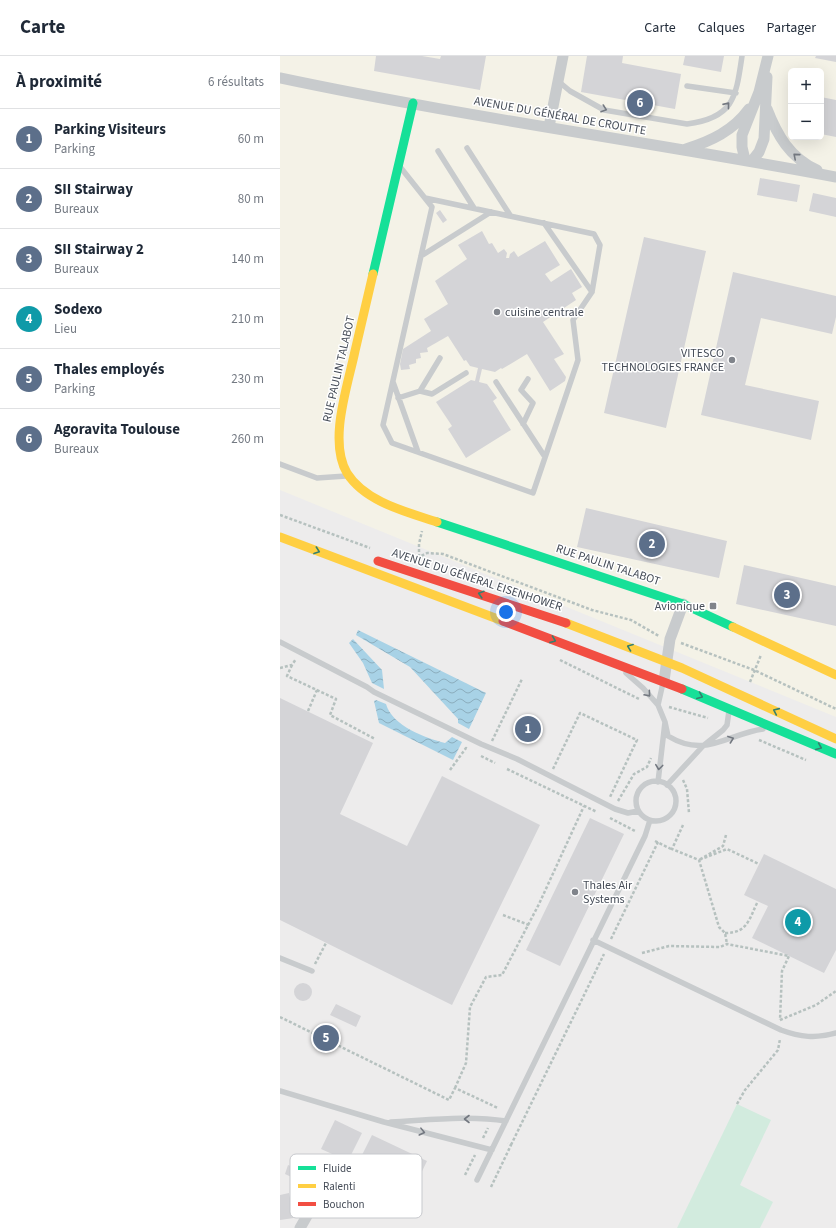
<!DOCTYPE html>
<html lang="fr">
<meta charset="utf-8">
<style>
:root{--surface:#fff;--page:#f2f2f3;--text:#1f2937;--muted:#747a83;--line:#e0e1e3;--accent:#80848b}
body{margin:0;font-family:"Source Sans 3",sans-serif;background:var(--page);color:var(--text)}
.controls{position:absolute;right:12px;top:12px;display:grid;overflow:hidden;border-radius:6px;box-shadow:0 4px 16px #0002}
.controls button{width:36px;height:36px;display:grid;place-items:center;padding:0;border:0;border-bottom:1px solid var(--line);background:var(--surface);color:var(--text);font:20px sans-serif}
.you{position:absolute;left:226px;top:556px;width:14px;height:14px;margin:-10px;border:3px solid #fff;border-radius:50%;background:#1a73e8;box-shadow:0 0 0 6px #1a73e833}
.badge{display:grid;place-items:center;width:26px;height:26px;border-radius:50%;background:var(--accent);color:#fff;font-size:13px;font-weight:700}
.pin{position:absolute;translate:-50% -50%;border:2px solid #fff;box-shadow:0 1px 4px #0006}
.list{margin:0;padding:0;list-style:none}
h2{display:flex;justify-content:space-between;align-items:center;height:52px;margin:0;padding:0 16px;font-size:17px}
h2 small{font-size:13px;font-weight:400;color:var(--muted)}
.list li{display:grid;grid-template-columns:26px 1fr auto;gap:12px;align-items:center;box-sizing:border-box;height:60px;padding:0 16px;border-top:1px solid var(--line)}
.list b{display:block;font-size:15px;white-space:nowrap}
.list p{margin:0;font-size:13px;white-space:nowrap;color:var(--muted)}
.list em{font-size:13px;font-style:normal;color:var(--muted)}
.map{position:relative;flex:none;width:556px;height:1172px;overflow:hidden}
header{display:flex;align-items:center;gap:24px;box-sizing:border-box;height:56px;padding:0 20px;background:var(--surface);border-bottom:1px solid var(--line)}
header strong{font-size:19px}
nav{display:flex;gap:22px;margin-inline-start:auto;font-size:14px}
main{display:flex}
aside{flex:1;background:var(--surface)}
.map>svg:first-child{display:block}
</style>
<header>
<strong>Carte</strong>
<nav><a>Carte</a><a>Calques</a><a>Partager</a></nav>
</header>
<main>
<aside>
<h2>À proximité<small>6 résultats</small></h2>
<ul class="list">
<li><span class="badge" style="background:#5c6f8a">1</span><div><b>Parking Visiteurs</b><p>Parking</p></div><em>60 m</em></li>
<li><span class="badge" style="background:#5c6f8a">2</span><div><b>SII Stairway</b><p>Bureaux</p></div><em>80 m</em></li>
<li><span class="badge" style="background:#5c6f8a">3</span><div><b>SII Stairway 2</b><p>Bureaux</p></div><em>140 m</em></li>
<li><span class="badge" style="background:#0f9aa8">4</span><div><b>Sodexo</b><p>Lieu</p></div><em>210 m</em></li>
<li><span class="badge" style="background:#5c6f8a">5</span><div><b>Thales employés</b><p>Parking</p></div><em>230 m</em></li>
<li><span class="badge" style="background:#5c6f8a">6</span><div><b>Agoravita Toulouse</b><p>Bureaux</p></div><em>260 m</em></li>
</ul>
</aside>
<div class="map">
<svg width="556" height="1172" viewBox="0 0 556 1172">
<defs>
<pattern id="water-waves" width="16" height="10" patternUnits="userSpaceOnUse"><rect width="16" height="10" fill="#a8d2e6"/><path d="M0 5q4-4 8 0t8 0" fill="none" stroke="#8badbd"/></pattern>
</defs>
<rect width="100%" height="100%" fill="#edecec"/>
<path fill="#f4f2e7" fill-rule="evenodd" d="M0 0H556V661L0 434ZM511 15H541V81H511Z"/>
<path fill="#d2ebde" d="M457 1048 491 1064 460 1129 493 1146 480 1172H397Z"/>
<path fill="url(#water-waves)" d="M78 574 206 637 189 673 178 667V663L130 611 76 579Z
M73 583 102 614 104 633 92 627 83 607 69 587Z
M96 644 106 648C112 670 146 682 165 687L172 681 182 686 173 704 99 667 94 645Z"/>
<path fill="#d4d4d7" d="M96 0H142L160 3 161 0H206L200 34 94 15Z
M307 0H343L342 7 401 18 395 53 301 36Z
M405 0H444L441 16 403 9Z
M536 0H556V6L535 2Z
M541 41 556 44V81L541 78Z
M480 122 520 129 517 146 477 139Z
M533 137 556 142V161L529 155Z
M160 154 167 164 163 167 156 157Z
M202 175 209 188 212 187 218 197 224 193 227 197 226 202H229L230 198 234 195 238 201 265 185 280 209 265 218 271 226 291 213 302 231 292 237 296 244 263 266 284 298 274 303 286 321 285 325 270 335 247 298 222 313 221 312 215 316 202 313 199 326 207 328 217 342 213 345 231 374 186 402 168 373 172 370 156 346 191 324 195 325 198 312 190 310 186 304 184 305 168 280 147 292 148 296 140 297 141 302 136 303V307L129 309 130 313 121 314 120 308 123 293 151 275 144 263 168 248 155 225 187 203 178 189Z
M364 181 426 195 386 372 324 357Z
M453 216 556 240V261L552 278 481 262 465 329 539 345 531 384 421 359Z
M306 452 447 485 439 522 297 491Z
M464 509 556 530V570L456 548Z
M0 642 93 687 60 758 127 790 162 720 260 769 172 949 0 864Z
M310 762 344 778 280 910 246 894Z
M484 798 556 833V894L544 917 472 882 488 850 464 839Z
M14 936a9 9 0 1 1 18 0a9 9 0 1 1-18 0Z
M56 948 81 960 76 971 50 959Z
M55 1064 82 1077 68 1105 41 1093Z
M92 1079 147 1105 123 1155 119 1153 113 1154 107 1151V1149L67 1129Z
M8 1109 26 1116 22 1126 5 1118Z
M9 1137 14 1162 0 1164V1139Z"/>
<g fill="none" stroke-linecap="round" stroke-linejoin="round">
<path stroke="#b6c1bf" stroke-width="2.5" stroke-dasharray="3 2" stroke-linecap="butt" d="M0 459 90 492
M139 501V488L142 475
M137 502 147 497 163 498 312 554 351 564 379 580
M401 587 474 614 556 653
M280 604 359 643
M12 609 7 620 56 643 50 659 95 683
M0 612 12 609 16 603
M470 626 481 599
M389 651 428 662
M28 655 37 634
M479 684 526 704
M212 685 242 623
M201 700 215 707
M227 713 317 756
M273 713 300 657 357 684 330 741
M170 714 186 692 187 693
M403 724 407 733 409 757
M338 745 354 718 367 711 371 702
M330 762 355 775
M403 769 392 793 419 804 439 871 445 877 447 888
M446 779 443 790 419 804 447 793 479 808
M375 785 391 793
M223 859 249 869
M445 877C468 877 469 863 478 845
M331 883 378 786
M362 897 389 890 440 891 447 888 509 900 502 915 500 964
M35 908 46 887
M0 961 169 1044 175 1032 218 1052
M500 964 536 949 556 935
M175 1032 186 1007 190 951 206 921 222 919 259 848 304 750
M457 1048 465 1034 498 994 500 983
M203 1082 208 1072
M231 1089 324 898
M185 1119 195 1099
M211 1131 231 1089 228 1087"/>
<path stroke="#c8cbcd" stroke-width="5.5" d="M278 25 290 35 324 54 407 68C454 62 456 41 462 0
M407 30 456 37
M187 92 230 159
M158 95 194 152
M121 112 152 151 103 369 112 387 253 437 298 304 293 264 312 236 320 189 314 178 145 142
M264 167 312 236
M141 200 211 156
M113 326 138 396
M216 326 265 401
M140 335 152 338 186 317
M118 342 140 335 160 302
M243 368 253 347 241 334 248 323
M0 408 37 422 66 420
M0 586 87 631 94 636 201 688 237 703 335 753 348 757 358 755
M346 617 363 632 378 649
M385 666 388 680C426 703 447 678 483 673
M356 745a20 20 0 1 1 40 0a20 20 0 1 1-40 0Z
M378 726 385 666 378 649 383 627
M387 729 423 690 443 674 447 669 449 655
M313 884 501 974C520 981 536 983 556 977
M0 902 32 915
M0 1035 104 1066 212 1094
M111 1066C149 1064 189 1059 226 1065
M197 1124 365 780 370 764"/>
<path stroke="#c8cbcd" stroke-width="11" d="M0 22C184 61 371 86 556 121
M487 53C497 79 510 102 537 114
M269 71 283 0
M406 93C431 85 453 75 469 53
M465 104 462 91V79L479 36 488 0
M472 105 479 96 484 83 487 21
M384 625 390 583 403 548
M20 1172 31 1153"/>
<path stroke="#16e098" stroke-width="9" d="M93 218 133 47
M157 466 403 548 453 571
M402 633 556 698"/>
<path stroke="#ffcf43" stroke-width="9" d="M93 218C87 243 81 269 75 295 68 329 48 385 67 417 85 446 127 456 157 466
M0 481 223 565
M286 567 402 612 556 683
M453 571 556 619"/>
<path stroke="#f24e42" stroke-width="9" d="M98 505 286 567
M223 565 402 633"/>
</g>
<defs><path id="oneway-chevron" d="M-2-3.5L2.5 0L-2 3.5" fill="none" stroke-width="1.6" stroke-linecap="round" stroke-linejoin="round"/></defs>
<g stroke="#737880">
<use href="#oneway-chevron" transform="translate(447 49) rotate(-51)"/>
<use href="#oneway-chevron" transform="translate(324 53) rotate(19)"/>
<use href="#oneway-chevron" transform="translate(516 100) rotate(-139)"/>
<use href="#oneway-chevron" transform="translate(368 638) rotate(49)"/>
<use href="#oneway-chevron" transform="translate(451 683) rotate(-20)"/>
<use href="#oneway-chevron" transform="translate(379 711) rotate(97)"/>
<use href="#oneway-chevron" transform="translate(187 1063) rotate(-180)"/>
<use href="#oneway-chevron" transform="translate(142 1076) rotate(14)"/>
</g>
<g stroke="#35806e">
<use href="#oneway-chevron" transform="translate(37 495) rotate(20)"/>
<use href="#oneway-chevron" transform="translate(201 538) rotate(-163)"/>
<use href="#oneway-chevron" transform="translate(273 584) rotate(21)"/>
<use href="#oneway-chevron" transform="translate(350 591) rotate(-159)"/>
<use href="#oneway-chevron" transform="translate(420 640) rotate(23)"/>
<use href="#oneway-chevron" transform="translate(496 655) rotate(-156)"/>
<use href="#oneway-chevron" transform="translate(539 691) rotate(23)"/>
</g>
<g fill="#80848b" stroke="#fff" stroke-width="1.5">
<circle cx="217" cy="256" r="4"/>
<circle cx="452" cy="304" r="4"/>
<rect x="429" y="546" width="8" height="8" rx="2"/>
<circle cx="295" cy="836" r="4"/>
</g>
<g text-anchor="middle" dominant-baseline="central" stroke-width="3" stroke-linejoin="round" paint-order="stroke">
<g font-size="12" fill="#454c57" stroke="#fff">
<text transform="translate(280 60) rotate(10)">AVENUE DU GÉNÉRAL DE CROUTTE</text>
<text transform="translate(59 313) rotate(-77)">RUE PAULIN TALABOT</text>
<text transform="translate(328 509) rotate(18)">RUE PAULIN TALABOT</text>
<text transform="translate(197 524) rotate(18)">AVENUE DU GÉNÉRAL EISENHOWER</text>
</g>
<g font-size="12" fill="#454c57" stroke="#fff" text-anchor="start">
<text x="225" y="256">cuisine centrale</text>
<text x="444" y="297" text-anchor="end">VITESCO<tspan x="444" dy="14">TECHNOLOGIES FRANCE</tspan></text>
<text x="425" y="550" text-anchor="end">Avionique</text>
<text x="303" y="829">Thales Air<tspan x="303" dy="14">Systems</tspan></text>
</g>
</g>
<rect x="10" y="1098" width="132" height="64" rx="6" fill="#fff" stroke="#c7c9cd" stroke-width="1"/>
<rect x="18" y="1110" width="18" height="4" fill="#16e098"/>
<rect x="18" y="1128" width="18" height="4" fill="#ffcf43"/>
<rect x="18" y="1146" width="18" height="4" fill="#f24e42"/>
<g font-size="11" fill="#454c57">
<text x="43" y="1116">Fluide</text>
<text x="43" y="1134">Ralenti</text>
<text x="43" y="1152">Bouchon</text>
</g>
</svg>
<div class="controls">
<button>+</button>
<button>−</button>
</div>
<div class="you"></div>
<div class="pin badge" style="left:248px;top:673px;background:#5c6f8a">1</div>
<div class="pin badge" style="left:372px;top:488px;background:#5c6f8a">2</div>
<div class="pin badge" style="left:507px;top:539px;background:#5c6f8a">3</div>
<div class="pin badge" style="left:518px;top:866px;background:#0f9aa8">4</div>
<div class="pin badge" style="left:46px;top:982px;background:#5c6f8a">5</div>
<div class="pin badge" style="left:360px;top:47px;background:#5c6f8a">6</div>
</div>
</main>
